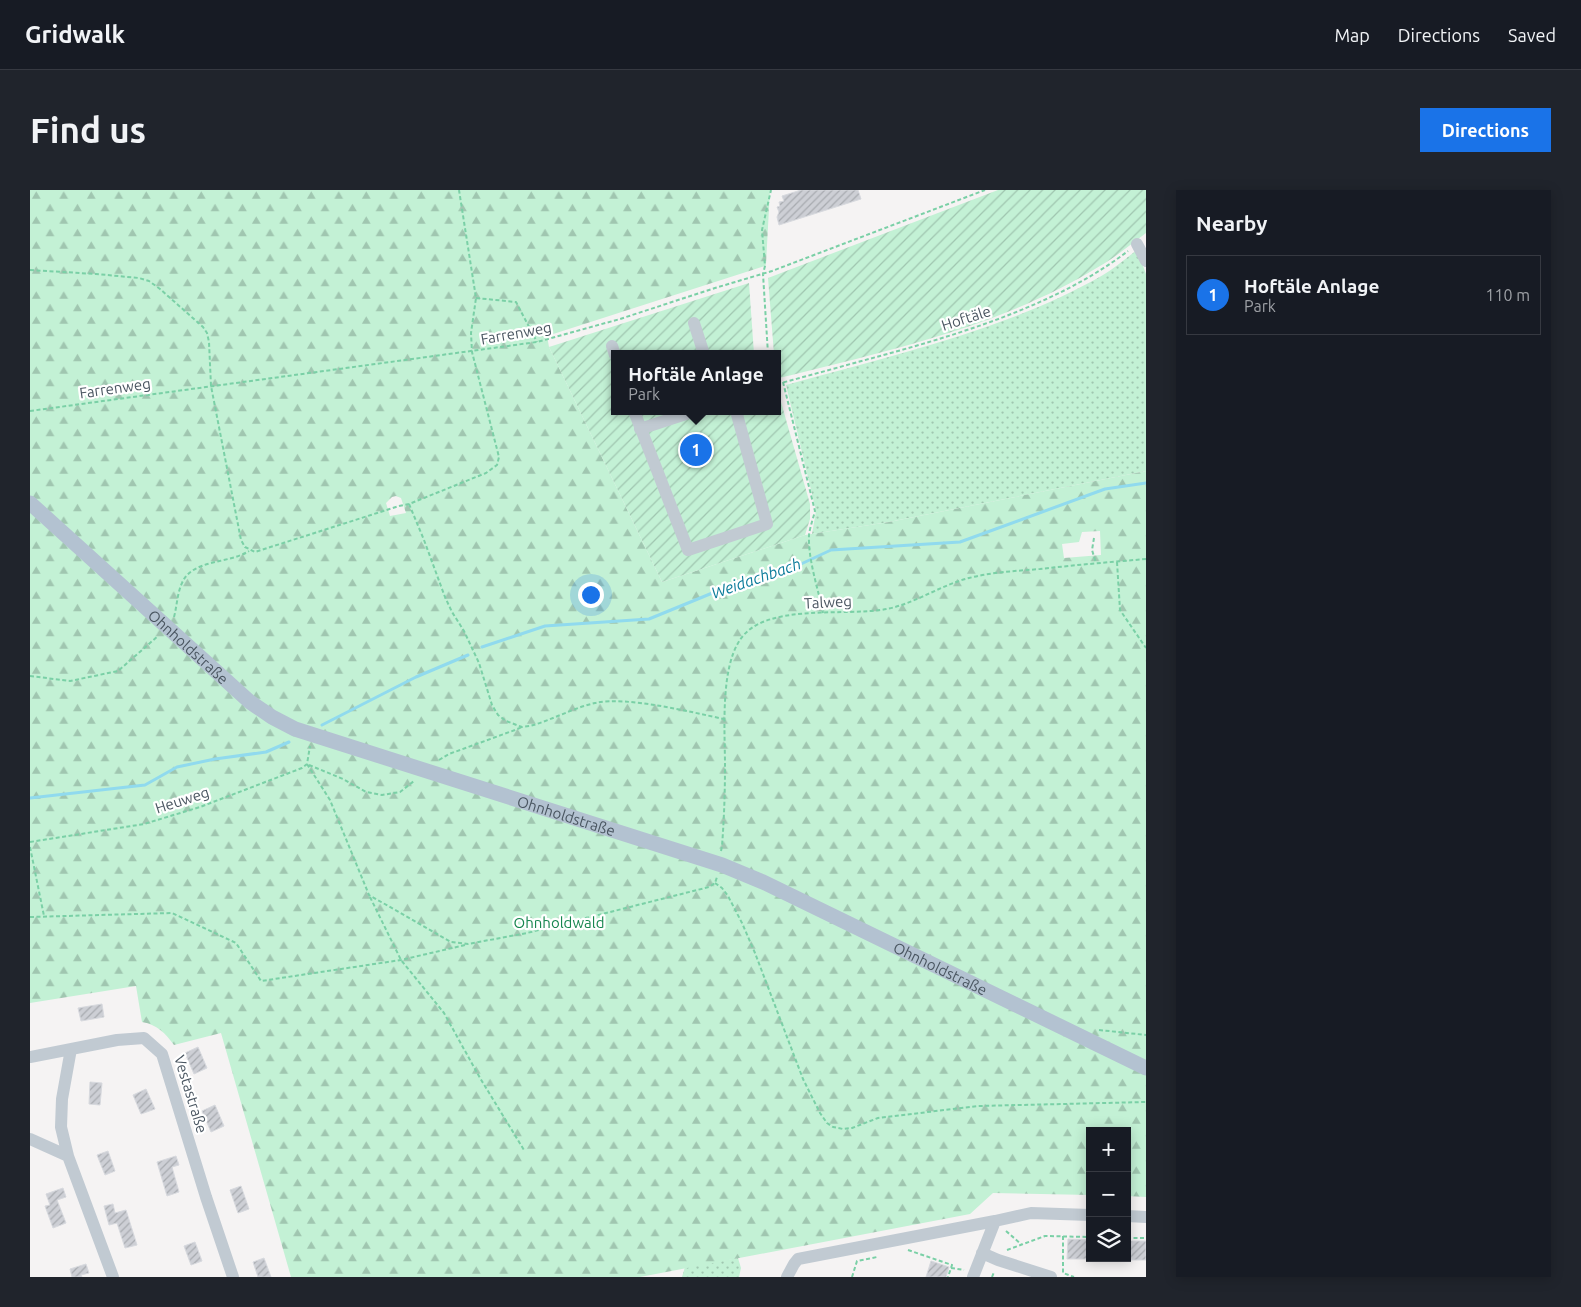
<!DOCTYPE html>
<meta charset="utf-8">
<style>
:root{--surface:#171b24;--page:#20242c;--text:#f1f3f6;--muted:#9ea1a6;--line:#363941;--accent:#1a73e8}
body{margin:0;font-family:Ubuntu,sans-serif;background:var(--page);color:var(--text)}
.controls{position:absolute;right:15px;bottom:15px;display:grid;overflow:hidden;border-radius:0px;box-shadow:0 2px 12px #0003}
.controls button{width:45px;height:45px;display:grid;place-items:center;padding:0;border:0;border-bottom:1px solid var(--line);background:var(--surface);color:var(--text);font:25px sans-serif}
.you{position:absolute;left:560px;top:404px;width:18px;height:18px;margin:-12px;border:4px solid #fff;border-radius:50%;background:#1a73e8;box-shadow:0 0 0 8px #1a73e833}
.badge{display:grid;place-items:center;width:32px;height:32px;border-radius:50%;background:var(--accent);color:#fff;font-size:16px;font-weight:700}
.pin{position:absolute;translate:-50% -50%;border:2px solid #fff;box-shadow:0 1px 5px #0006}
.popup{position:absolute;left:581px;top:160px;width:170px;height:65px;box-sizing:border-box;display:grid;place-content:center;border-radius:0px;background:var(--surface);filter:drop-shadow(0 1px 4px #0005);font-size:16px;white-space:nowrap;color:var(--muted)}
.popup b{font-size:19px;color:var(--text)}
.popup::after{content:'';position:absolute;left:50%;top:100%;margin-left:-10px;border:10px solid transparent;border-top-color:var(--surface)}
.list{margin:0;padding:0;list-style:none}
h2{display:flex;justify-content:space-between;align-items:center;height:65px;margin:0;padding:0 20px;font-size:21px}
h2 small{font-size:16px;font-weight:400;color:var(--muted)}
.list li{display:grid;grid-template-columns:32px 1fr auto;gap:15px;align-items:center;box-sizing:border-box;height:80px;margin:0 10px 10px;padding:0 10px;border:1px solid var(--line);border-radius:0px}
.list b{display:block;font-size:19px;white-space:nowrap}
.list p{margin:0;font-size:16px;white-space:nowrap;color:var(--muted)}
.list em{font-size:16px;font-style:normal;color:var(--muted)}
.icon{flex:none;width:28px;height:28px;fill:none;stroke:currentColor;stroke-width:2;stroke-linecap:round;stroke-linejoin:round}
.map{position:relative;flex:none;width:1116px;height:1087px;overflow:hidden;border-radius:0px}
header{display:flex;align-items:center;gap:30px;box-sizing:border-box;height:70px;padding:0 25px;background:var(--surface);border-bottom:1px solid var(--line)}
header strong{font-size:24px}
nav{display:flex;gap:28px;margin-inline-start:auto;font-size:18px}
.intro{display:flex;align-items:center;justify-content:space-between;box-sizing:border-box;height:120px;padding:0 30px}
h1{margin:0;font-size:35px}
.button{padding:12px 22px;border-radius:0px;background:var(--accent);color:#fff;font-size:18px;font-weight:700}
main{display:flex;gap:30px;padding:0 30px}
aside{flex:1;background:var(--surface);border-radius:0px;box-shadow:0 2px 12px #0003}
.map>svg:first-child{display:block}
</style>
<header>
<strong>Gridwalk</strong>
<nav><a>Map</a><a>Directions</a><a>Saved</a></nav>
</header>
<div class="intro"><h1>Find us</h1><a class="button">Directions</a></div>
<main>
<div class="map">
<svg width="1116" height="1087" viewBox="0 0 1116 1087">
<defs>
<pattern id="grass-dots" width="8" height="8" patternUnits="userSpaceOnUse" patternTransform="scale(1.25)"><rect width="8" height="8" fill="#c3f1d5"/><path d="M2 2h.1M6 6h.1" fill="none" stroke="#a0c6b0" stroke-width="1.8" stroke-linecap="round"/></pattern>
<pattern id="forest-firs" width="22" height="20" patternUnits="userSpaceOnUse" patternTransform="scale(1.25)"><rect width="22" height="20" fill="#c3f1d5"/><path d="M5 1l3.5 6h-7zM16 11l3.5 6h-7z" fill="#a0c6b0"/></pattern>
<pattern id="garden-furrows" width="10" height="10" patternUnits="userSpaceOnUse" patternTransform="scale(1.25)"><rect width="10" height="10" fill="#c3f1d5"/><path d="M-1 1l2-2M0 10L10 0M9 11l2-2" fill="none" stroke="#a0c6b0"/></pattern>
<pattern id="building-hatch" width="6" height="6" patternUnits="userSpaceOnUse" patternTransform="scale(1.25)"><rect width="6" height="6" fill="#cdcfd5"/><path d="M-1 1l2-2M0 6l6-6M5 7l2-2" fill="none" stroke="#a8abb0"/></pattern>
</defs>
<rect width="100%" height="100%" fill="#f5f3f3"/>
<path fill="url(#grass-dots)" d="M1107 60 1116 84V281L859 332 782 344 786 321 756 195C863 165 975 141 1073 85 1085 78 1096 68 1107 60Z
M708 1068 711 1078 709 1087H652L655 1077Z"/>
<path fill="url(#forest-firs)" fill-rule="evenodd" d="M0 0H740L736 74 735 76 517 146 519 157 632 392 775 345 859 332 1116 281V1007L1097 1006V941H1060V1005L963 1003 940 1024 610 1087H261L191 843 144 855C135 843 128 835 112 832L106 796 0 813ZM366 306 371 308 376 323 360 326 356 313 362 307ZM1070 341 1071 365 1034 368 1032 354 1049 352 1052 342Z"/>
<path fill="url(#garden-furrows)" d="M968 0H1116V43C1101 54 1086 67 1070 76 973 136 858 161 749 188L747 186V164H744L738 88Z
M719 93 724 164H585V221H747V204L749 205 780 314V329L775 345 632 392 519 157Z"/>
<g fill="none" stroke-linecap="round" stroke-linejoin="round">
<path stroke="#90daee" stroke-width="3" d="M452 457 515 436 619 429 719 388 756 381 801 360 930 352 1075 299 1116 293
M292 535 386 487 438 465
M0 608 115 595 147 577 185 569 236 562 259 552"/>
</g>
<path fill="url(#building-hatch)" stroke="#d7d9de" d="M771 0H828L831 9 749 35 747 27 749 22 747 17 750 16 749 12 754 11 752 6Z
M72 814 74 827 51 831 48 818Z
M168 857 177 878 164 884 155 863Z
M60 892 72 893 70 915 59 914Z
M116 899 125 919 111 924 103 905Z
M185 915 194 936 181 942 172 921Z
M78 961 85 981 75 985 67 965Z
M146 966 149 975 142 977 149 1002 137 1006 127 972Z
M211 996 219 1019 208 1023 200 1000Z
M33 998 36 1007 27 1010 36 1033 23 1038 15 1016 20 1015 16 1004Z
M83 1014 85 1023 96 1020 107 1055 95 1058 87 1033 79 1035 74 1016Z
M1038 1049 1060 1050V1069H1037Z
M1097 1051H1116V1070H1097Z
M165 1052 172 1071 161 1075 154 1056Z
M234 1068 241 1087H228L223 1072Z
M901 1071 919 1077 916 1087H896Z
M56 1074 59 1083 51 1085 52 1087H42L40 1079Z"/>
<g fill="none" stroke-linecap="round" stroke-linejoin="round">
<path stroke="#7ad0a6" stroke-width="2" stroke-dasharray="4 2.5" stroke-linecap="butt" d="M0 80 66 84 109 88 119 91 130 99 173 137 177 143 179 152 181 196 211 350 215 357 225 362 369 316 379 314 456 283 467 275 469 267 442 162 441 143 446 108 429 0
M446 108 486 112 507 152
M738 164 733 84 735 76 732 40 741 0
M753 192 785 321C783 329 780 337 779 345 778 370 788 398 793 423
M747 194C778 186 809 177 839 169 927 145 1026 116 1098 61
M0 221 507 152 590 129 685 98 742 81 955 0
M379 314 394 350 415 407 422 422 434 441 449 473 462 515 468 525 476 531 492 537 500 536C522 530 543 518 565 513 598 506 660 522 694 529
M1064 348 1062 360 1066 373
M1087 372 1090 420 1116 458
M144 427C147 416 147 404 152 393 162 369 199 374 219 361
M0 486 40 491 88 481 128 446
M409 570 419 564 485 540 492 537
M277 574 300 610 339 705 421 752 438 754 497 743 679 697 685 693 687 687
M279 575 313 589 336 602 352 605 370 602 384 591
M0 652 114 634 170 617 272 578 277 574 280 556
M0 657 14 726
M691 661 692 656C694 630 695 603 695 576 695 542 690 479 710 450 734 412 817 427 857 419 886 413 911 395 939 388 962 382 986 381 1010 379 1045 375 1081 372 1116 369
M685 693 692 698 698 706 712 733 725 763 773 889 790 923 797 933 803 937 813 939 822 938 848 928 948 916 1116 912
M340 707 371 770 414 823 450 888 494 960
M0 727 142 723 206 753 231 791 371 770 435 755
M1069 840 1116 845
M976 1041 991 1054
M1033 1046V1083L1044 1087
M1097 1048H1116
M878 1060 922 1075 918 1087
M977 1060 1015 1046 1060 1047
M921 1078 934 1080
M822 1087 827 1071 847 1067
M962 1087 964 1082"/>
<path stroke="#c1cad2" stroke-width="12" d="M1107 54 1116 71
M664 133 674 164
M582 156 585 165
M604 221 658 360 737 334 706 221
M610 239 665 221
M0 867 87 850 114 848 132 864 176 1007 203 1087
M0 949 38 966 83 1087
M38 966 31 937 32 909 41 859
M1097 1026 1116 1027
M952 1063 968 1070 1021 1087
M757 1087 764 1074 768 1069 965 1031
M943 1087 965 1031 1001 1023 1060 1025"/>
<path stroke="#b3c2d1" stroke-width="15" id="s1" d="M0 313 220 512 242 527 265 539 692 675 733 692 1116 878"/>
</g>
<g text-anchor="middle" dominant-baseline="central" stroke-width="4.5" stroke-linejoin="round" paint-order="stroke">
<g font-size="15" fill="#4a5661" stroke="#fff">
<text transform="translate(936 128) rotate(-18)">Hoftäle</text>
<text transform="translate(486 143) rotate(-10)">Farrenweg</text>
<text transform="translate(85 198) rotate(-8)">Farrenweg</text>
<text transform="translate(798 412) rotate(-3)">Talweg</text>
<text stroke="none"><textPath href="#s1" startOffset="214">Ohnholdstraße</textPath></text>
<text transform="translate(152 610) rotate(-18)">Heuweg</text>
<text stroke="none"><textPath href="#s1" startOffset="634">Ohnholdstraße</textPath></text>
<text stroke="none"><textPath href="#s1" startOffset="1039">Ohnholdstraße</textPath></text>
<text transform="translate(161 904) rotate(73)">Vestastraße</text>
</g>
<g font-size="15" fill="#17864f" stroke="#fff">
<text x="529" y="732">Ohnholdwald</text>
</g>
<g font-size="16" font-style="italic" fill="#0c7c9b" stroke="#fff">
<text transform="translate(726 388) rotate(-19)">Weidachbach</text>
</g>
</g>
</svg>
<div class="controls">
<button>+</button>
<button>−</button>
<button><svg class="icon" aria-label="layers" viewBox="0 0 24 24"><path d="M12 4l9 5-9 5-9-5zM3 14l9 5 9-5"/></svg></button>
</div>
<div class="you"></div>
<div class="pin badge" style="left:666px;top:260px">1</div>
<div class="popup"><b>Hoftäle Anlage</b>Park</div>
</div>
<aside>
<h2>Nearby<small></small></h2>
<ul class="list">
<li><span class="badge">1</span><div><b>Hoftäle Anlage</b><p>Park</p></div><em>110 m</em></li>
</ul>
</aside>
</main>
